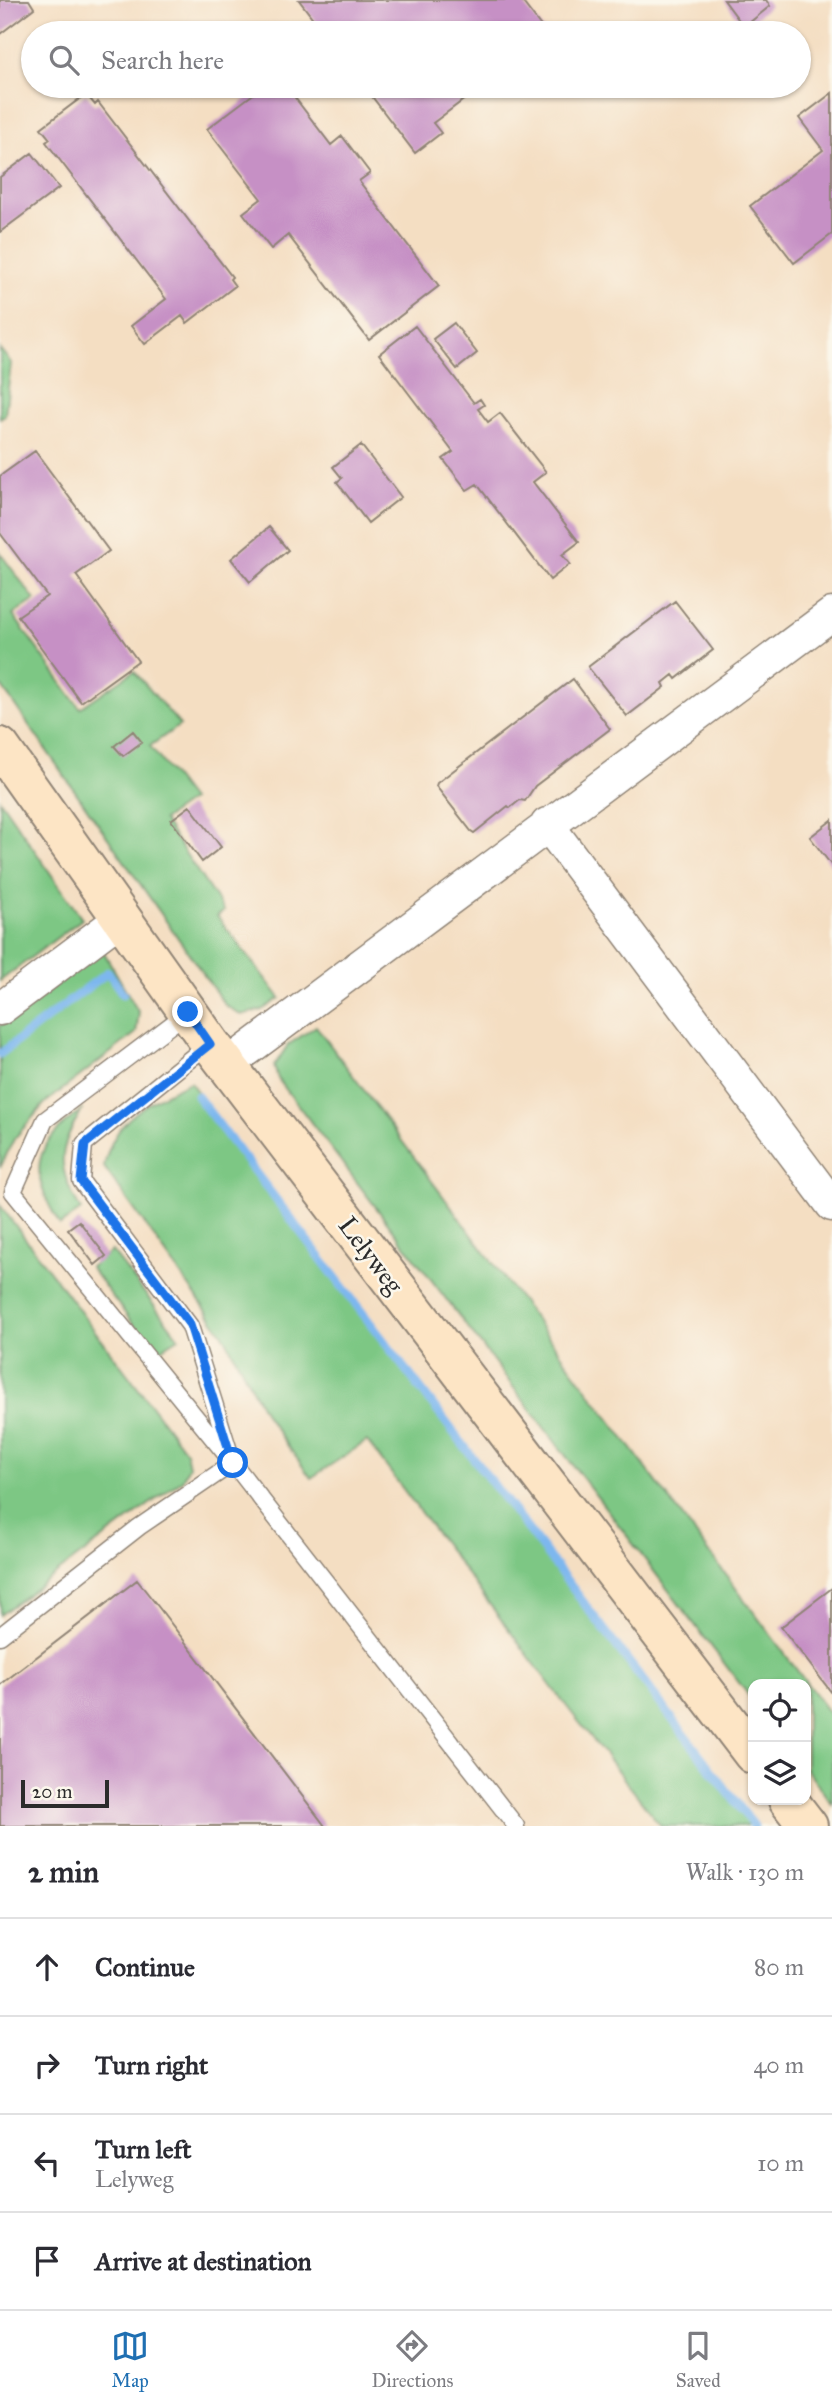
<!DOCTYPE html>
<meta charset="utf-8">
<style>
:root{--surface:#fff;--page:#f7f7f7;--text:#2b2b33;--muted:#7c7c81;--line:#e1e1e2;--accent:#1f6fb2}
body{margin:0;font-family:"IM FELL Great Primer",serif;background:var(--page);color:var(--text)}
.controls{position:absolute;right:21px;bottom:21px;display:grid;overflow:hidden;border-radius:14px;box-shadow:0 2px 5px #0004}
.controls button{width:63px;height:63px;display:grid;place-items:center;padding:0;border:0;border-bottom:2px solid var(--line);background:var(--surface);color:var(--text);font:35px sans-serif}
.scale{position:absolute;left:21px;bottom:18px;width:88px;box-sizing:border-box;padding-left:7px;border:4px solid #2b2b2b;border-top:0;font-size:19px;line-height:24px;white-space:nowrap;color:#2b2b2b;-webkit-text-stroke:5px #fbf7ec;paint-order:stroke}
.stop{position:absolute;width:21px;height:21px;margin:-16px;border:5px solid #1a73e8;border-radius:50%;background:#fff}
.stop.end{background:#1a73e8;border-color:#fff;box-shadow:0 2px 7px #0008}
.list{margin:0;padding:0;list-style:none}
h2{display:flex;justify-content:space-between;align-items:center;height:91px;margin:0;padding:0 28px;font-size:30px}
h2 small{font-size:23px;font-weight:400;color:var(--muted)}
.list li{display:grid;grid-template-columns:46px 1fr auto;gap:21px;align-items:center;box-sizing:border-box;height:98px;padding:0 28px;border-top:2px solid var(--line)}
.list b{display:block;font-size:26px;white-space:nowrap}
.list p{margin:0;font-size:23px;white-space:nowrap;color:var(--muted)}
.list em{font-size:23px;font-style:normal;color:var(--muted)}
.icon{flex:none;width:38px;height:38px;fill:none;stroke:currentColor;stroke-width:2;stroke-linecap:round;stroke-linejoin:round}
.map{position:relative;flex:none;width:832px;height:1826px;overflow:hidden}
.search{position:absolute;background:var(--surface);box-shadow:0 2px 5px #0004;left:21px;right:21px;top:21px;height:77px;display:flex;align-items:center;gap:18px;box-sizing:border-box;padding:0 24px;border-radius:38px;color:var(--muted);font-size:26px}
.sheet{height:483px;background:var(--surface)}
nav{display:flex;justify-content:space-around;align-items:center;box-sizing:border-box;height:98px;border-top:2px solid var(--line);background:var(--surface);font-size:19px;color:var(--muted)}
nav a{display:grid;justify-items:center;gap:4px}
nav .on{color:var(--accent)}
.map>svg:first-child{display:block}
</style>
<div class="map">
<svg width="832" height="1826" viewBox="0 0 832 1826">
<rect width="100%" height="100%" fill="#fbf7ec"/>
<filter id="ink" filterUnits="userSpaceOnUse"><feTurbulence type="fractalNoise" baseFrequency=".0143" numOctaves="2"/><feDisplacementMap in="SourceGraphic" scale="14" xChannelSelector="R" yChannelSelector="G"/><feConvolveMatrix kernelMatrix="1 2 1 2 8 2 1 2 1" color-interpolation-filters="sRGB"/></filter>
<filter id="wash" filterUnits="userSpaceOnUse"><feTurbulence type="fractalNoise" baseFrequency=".00686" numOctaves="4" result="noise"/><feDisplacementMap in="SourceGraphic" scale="28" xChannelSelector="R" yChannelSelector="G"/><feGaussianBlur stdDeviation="1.57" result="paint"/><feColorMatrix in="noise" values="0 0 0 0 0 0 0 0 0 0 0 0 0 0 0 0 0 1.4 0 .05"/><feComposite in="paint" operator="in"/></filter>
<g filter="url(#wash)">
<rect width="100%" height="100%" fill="#f4dec2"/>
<path fill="#7dc784" stroke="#547958" stroke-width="2" d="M0 349 11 363 5 415 0 418Z
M0 553 35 600 13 615 80 708 134 671 180 725 150 746 191 800 163 820 224 911 217 916 280 998 262 1010 241 1015 225 1005 0 684Z
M0 800 82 919 0 981Z
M102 949 139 1013 136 1033 45 1103 14 1139 0 1168V1026Z
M316 1026 832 1717V1804L806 1769V1684H753V1701L278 1079 274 1066 288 1045Z
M190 1082 754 1826H661L557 1694 367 1441 311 1478 267 1417 223 1334 104 1167C113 1118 148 1102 190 1082Z
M83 1109C57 1148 56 1169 81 1210L60 1225C28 1171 31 1147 83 1109Z
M0 1205 186 1452 189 1466 182 1480 0 1615Z
M112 1251 179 1338 155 1353 90 1267Z"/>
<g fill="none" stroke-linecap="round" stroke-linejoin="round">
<path stroke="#7db7ee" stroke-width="9" d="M0 1054 108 972 123 994
M197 1096 754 1826"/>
</g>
<g id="blocks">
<path fill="#c690c5" d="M0 0H29L34 8 0 34Z
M299 0H521L546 33H324Z
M724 0H766L770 6 744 27Z
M257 86H286L331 145 342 136 370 173 359 181 439 286 369 340 288 235 271 249 243 213 261 199 207 129 260 89Z
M364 86H482L433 123 441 133 415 153Z
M832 93V234L794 263 750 206 823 150 799 118Z
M86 94 95 105 98 102 232 277 230 279 235 286 187 323 182 316 145 344 131 326 166 299 46 142 50 139 41 128Z
M32 153 59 188 0 232V177Z
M454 323 477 353 457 369 433 339Z
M415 326 474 403 480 399 484 405 478 409 488 422 500 413 546 472 533 482 579 542 562 555 570 564 550 580 477 484 467 490 443 459 453 452 379 354Z
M361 445 401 497 368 523 337 482 342 478 333 467Z
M35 451 109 551 76 575 138 661 81 702 18 616 47 596 0 533V476Z
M269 527 288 550 250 582 231 559Z
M675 601 713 650 676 679 673 675 663 683 665 687 627 716 588 667Z
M573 679 610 729 535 786 525 801 520 800 510 808 508 806 474 833 471 831 436 786 437 783Z
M133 731 142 742 123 756 114 746Z
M190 806 221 847 202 862 171 820Z
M832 820V866L810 837Z
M79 1221 106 1256 95 1265 68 1229Z
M137 1580 160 1609 325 1826H0V1685Z
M832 1588V1693L781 1627Z"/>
</g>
</g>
<g filter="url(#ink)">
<use href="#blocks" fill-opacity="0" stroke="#908476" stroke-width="2"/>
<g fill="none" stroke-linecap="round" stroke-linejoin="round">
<defs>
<path id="lane" d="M188 1012 45 1120 13 1192 233 1463
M210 1043 84 1144 81 1181 190 1326 230 1454
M0 1636 139 1527 233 1463 516 1826"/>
<path id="street" d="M547 824 832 1205
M0 1009 120 919
M227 1065 832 614"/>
<path id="secondary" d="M0 747 210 1043 753 1754
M788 1800 808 1826"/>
</defs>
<use href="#lane" stroke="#908476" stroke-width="19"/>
<use href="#street" stroke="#908476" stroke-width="35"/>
<use href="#secondary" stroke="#908476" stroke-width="42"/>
<use href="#lane" stroke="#fff" stroke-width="16"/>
<use href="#street" stroke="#fff" stroke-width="32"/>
<use href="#secondary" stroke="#fde5c5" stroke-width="38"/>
</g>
</g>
<g fill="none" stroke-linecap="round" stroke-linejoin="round" filter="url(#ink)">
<path stroke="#1a73e8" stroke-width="9" d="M188 1012 210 1044 85 1144 81 1181 190 1325 233 1463"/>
</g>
<g text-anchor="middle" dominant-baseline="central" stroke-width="5" stroke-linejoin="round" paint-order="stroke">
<g font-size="26" fill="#2b2b2b" stroke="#fbf7ec">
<text transform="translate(371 1255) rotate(53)">Lelyweg</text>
</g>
</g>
</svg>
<div class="controls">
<button><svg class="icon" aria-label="locate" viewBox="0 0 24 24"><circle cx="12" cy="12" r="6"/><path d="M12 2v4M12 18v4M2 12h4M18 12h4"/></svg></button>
<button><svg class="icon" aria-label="layers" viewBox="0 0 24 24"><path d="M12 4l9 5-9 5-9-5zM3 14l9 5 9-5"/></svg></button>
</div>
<div class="scale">20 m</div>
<div class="stop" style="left:233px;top:1463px"></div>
<div class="stop end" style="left:188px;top:1012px"></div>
<div class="search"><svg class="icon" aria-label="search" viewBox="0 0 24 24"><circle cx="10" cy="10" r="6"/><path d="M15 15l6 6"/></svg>Search here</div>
</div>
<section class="sheet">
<h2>2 min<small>Walk · 130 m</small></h2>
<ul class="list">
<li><svg class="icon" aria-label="ahead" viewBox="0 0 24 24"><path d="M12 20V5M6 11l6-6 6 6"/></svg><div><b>Continue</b></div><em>80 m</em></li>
<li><svg class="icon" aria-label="right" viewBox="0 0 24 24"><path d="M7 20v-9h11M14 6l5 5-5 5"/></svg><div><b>Turn right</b></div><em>40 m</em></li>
<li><svg class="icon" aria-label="left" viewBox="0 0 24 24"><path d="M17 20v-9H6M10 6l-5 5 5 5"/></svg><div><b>Turn left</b><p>Lelyweg</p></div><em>10 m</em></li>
<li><svg class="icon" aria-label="arrive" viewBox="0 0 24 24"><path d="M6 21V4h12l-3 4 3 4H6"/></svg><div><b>Arrive at destination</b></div></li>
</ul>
</section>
<nav>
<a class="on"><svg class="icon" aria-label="map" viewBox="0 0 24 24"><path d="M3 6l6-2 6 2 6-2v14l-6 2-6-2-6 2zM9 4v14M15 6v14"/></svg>Map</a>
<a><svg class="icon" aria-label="directions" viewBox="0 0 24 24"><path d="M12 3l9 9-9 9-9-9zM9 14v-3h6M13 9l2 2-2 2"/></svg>Directions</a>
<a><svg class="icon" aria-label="saved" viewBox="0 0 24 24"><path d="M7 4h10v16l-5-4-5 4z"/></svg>Saved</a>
</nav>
